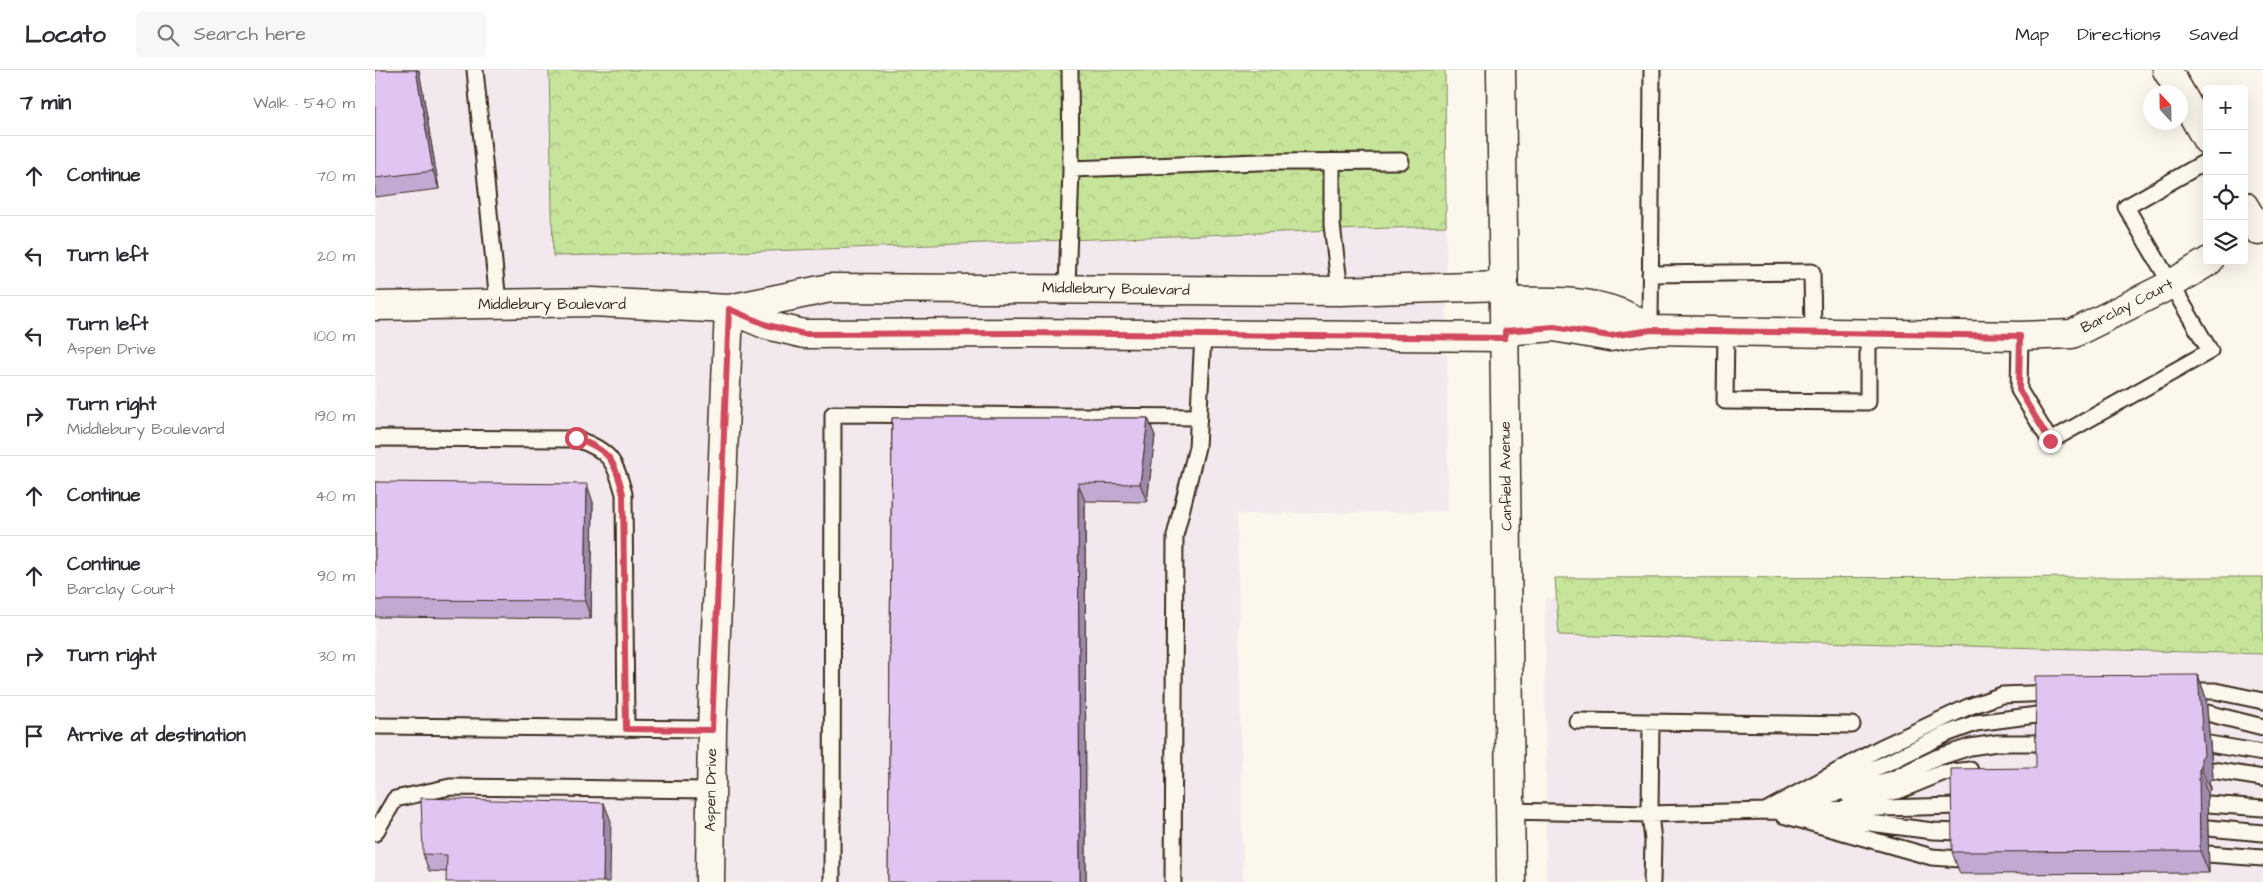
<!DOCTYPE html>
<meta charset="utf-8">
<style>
:root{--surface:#fff;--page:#f7f7f7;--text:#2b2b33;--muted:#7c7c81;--line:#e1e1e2}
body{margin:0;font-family:"Architects Daughter",sans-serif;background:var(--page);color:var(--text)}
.controls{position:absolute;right:15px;top:15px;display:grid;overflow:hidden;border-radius:5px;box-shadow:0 5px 20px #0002}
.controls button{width:45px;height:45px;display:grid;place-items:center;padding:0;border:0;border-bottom:1px solid var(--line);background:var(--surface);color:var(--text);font:25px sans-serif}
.compass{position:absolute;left:1768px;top:15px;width:45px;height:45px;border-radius:50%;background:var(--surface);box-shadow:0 5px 20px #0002;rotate:338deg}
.stop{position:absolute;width:15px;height:15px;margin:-11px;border:4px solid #d1495b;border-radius:50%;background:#fff}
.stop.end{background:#d1495b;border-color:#fff;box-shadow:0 1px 5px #0008}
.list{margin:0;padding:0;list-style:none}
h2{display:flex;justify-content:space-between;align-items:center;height:65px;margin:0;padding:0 20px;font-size:21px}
h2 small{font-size:16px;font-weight:400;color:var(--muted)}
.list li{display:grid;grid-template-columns:32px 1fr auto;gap:15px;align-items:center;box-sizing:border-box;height:80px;padding:0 20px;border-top:1px solid var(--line)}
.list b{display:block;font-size:19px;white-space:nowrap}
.list p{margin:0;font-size:16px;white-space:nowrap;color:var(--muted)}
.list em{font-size:16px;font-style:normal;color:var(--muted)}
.icon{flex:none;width:28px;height:28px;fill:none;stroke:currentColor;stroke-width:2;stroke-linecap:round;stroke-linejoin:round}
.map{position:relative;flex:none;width:1888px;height:812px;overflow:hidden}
header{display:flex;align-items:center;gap:30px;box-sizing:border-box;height:70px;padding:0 25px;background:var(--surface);border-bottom:1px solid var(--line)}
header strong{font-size:24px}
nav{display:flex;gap:28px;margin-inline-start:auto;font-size:18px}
.search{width:350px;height:45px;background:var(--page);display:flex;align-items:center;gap:12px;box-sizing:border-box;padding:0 18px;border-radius:5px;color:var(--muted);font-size:19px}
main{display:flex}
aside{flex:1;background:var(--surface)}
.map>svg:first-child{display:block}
</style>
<header>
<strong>Locato</strong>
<div class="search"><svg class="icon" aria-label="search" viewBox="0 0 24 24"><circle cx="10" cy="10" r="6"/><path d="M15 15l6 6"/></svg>Search here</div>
<nav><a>Map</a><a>Directions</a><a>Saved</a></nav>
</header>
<main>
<aside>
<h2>7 min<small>Walk · 540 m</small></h2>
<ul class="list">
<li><svg class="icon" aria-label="ahead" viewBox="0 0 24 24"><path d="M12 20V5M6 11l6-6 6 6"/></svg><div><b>Continue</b></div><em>70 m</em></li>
<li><svg class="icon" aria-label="left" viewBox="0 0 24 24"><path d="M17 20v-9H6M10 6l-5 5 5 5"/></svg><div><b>Turn left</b></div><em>20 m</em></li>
<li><svg class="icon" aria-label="left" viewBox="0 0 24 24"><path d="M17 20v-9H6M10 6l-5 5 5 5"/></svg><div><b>Turn left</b><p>Aspen Drive</p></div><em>100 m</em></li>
<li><svg class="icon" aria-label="right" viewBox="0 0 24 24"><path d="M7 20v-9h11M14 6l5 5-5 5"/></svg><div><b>Turn right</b><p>Middlebury Boulevard</p></div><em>190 m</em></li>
<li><svg class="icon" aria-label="ahead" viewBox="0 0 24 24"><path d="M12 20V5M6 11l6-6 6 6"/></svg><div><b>Continue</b></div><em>40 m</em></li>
<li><svg class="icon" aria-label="ahead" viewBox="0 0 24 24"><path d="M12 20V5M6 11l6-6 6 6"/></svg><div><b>Continue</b><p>Barclay Court</p></div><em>90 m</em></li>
<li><svg class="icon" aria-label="right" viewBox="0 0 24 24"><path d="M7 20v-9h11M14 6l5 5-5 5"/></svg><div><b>Turn right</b></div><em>30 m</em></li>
<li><svg class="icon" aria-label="arrive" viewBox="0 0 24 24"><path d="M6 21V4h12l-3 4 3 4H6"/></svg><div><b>Arrive at destination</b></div></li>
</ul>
</aside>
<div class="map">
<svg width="1888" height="812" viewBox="0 0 1888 812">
<defs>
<pattern id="forest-crowns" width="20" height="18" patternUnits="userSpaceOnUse" patternTransform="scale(1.25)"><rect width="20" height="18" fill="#c7e49b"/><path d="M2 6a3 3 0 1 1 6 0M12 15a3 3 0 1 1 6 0" fill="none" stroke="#acc485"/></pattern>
</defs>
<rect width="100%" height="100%" fill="#fbf7ec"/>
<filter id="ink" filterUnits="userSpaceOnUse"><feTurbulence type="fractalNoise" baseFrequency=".02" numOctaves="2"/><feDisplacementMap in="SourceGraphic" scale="10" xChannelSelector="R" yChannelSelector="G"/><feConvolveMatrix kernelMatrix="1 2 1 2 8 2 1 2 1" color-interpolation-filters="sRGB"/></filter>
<g filter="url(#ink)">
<path fill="#f3e8ee" d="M0 0H174L178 186 394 181 1071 156 1073 441 862 444 868 812H0Z
M1170 528 1888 532V812H1171Z"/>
<path fill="url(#forest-crowns)" stroke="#81875c" d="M174 0H1070L1071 156 394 181 178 186Z
M1888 507V584L1184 565 1180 508Z"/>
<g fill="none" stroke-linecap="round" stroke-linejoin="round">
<defs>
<path id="lane" d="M100 0 123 233
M695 0 696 99
M957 93V155L965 221
M1275 204 1437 202 1438 263
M692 218 696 99 884 92 1026 91
M1275 260 1277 0
M1351 261 1350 331 1493 332V264
M1645 266 1644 320 1675 371 1835 281 1751 137 1832 91
M0 368 201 369C234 380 240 390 249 424L251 659
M1808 621H1840L1888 631
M1832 643 1888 657
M1202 651 1477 655
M1276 652 1275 744 1278 771 1277 812
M0 656 337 659
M1834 674 1888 683
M1837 700 1888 708
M1449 718 1510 694 1571 664 1601 653 1669 644
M1475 728 1523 721 1567 703 1595 700
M1418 734 1518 709 1561 688 1595 677 1622 673H1669
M1833 734 1888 738
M1392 740 1505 678 1593 637 1627 625 1680 623
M1134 741 1275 744 1584 736
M1408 745 1557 787 1585 789
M1448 747 1558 761 1585 762
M1833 758 1888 763
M0 763 20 729 75 717 336 720
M1832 784 1888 788
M457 812 458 344 824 347
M798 812 800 466 822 377 828 265"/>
<path id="street" d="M1792 0 1805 22
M1806 24 1832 70
M1869 136 1884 161
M1130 232C1167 232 1209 229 1245 243 1256 247 1266 255 1275 260
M0 236 217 232 354 239 455 218 965 221 1129 216
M354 239 392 255 429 264 649 263 1130 267
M1130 261 1179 257 1235 267 1275 260 1645 266 1697 264 1795 215 1834 191
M335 812 337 659 354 239"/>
<path id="secondary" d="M1126 0 1136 812"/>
</defs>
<use href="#lane" stroke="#3b2a1e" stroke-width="19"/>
<use href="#street" stroke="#3b2a1e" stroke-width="31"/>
<use href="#secondary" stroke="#3b2a1e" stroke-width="31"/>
<use href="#lane" stroke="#fbf7ec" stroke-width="15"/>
<use href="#street" stroke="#fbf7ec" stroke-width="28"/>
<use href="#secondary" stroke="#fbf7ec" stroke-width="28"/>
</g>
<path fill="#c1a9d1" stroke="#3b2a1e" d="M0 0H44L64 119 0 127Z
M517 348H773L780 366 772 432 710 431 711 812H513Z
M0 412 218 432 216 549 0 547Z
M1823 605 1831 628 1838 707 1834 711 1835 720 1832 722 1834 803 1585 804 1577 782 1661 698Z
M236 751 71 802 54 801 48 784Z"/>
<path fill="#9d8aaa" stroke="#3b2a1e" d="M41 0H44L64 119 58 101Z
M773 348 780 366 772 432 765 414Z
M703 413 710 431 711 812H705Z
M212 414 218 432 216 549 210 531Z
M1823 605 1831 628 1838 707 1834 711 1835 720 1826 698Z
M1824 699 1832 722 1834 803 1825 781Z
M229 733 236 751 235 812H228Z"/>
<path fill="#e0c5f3" stroke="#3b2a1e" d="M0 0H41L58 101 0 108Z
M517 348H773L765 414 703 413 705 812H513Z
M0 412 212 414 210 531 0 530Z
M1823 605 1829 685 1826 688V698L1824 699 1825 781 1577 782 1576 699 1661 698 1660 606Z
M46 728 229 733 228 812H71L72 785 48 784Z"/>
</g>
<g fill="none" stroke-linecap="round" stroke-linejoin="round" filter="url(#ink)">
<path stroke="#d1495b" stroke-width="6" d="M201 368C234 380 240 390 248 424L251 659 337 660 354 239 392 255 429 264 649 263 1130 268V261L1179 257 1235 266 1276 260 1645 266 1644 320 1675 371"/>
</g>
<g text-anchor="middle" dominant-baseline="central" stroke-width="4" stroke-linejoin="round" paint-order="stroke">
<g font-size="15" fill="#3b2a1e" stroke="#fbf7ec">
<text transform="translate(741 219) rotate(1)">Middlebury Boulevard</text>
<text x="177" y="234">Middlebury Boulevard</text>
<text transform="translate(1752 236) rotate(-27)">Barclay Court</text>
<text transform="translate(1131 406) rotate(-91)">Canfield Avenue</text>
<text transform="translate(336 720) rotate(-89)">Aspen Drive</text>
</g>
</g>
</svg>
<div class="controls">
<button>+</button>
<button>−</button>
<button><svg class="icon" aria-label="locate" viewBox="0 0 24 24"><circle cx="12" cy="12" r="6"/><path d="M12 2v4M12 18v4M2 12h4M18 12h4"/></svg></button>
<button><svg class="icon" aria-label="layers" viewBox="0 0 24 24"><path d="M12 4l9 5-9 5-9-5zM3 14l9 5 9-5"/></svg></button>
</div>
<svg class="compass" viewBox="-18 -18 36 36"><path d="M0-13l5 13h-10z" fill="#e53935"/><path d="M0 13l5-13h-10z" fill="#7c7c81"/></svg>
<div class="stop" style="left:201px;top:368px"></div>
<div class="stop end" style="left:1675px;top:371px"></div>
</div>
</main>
